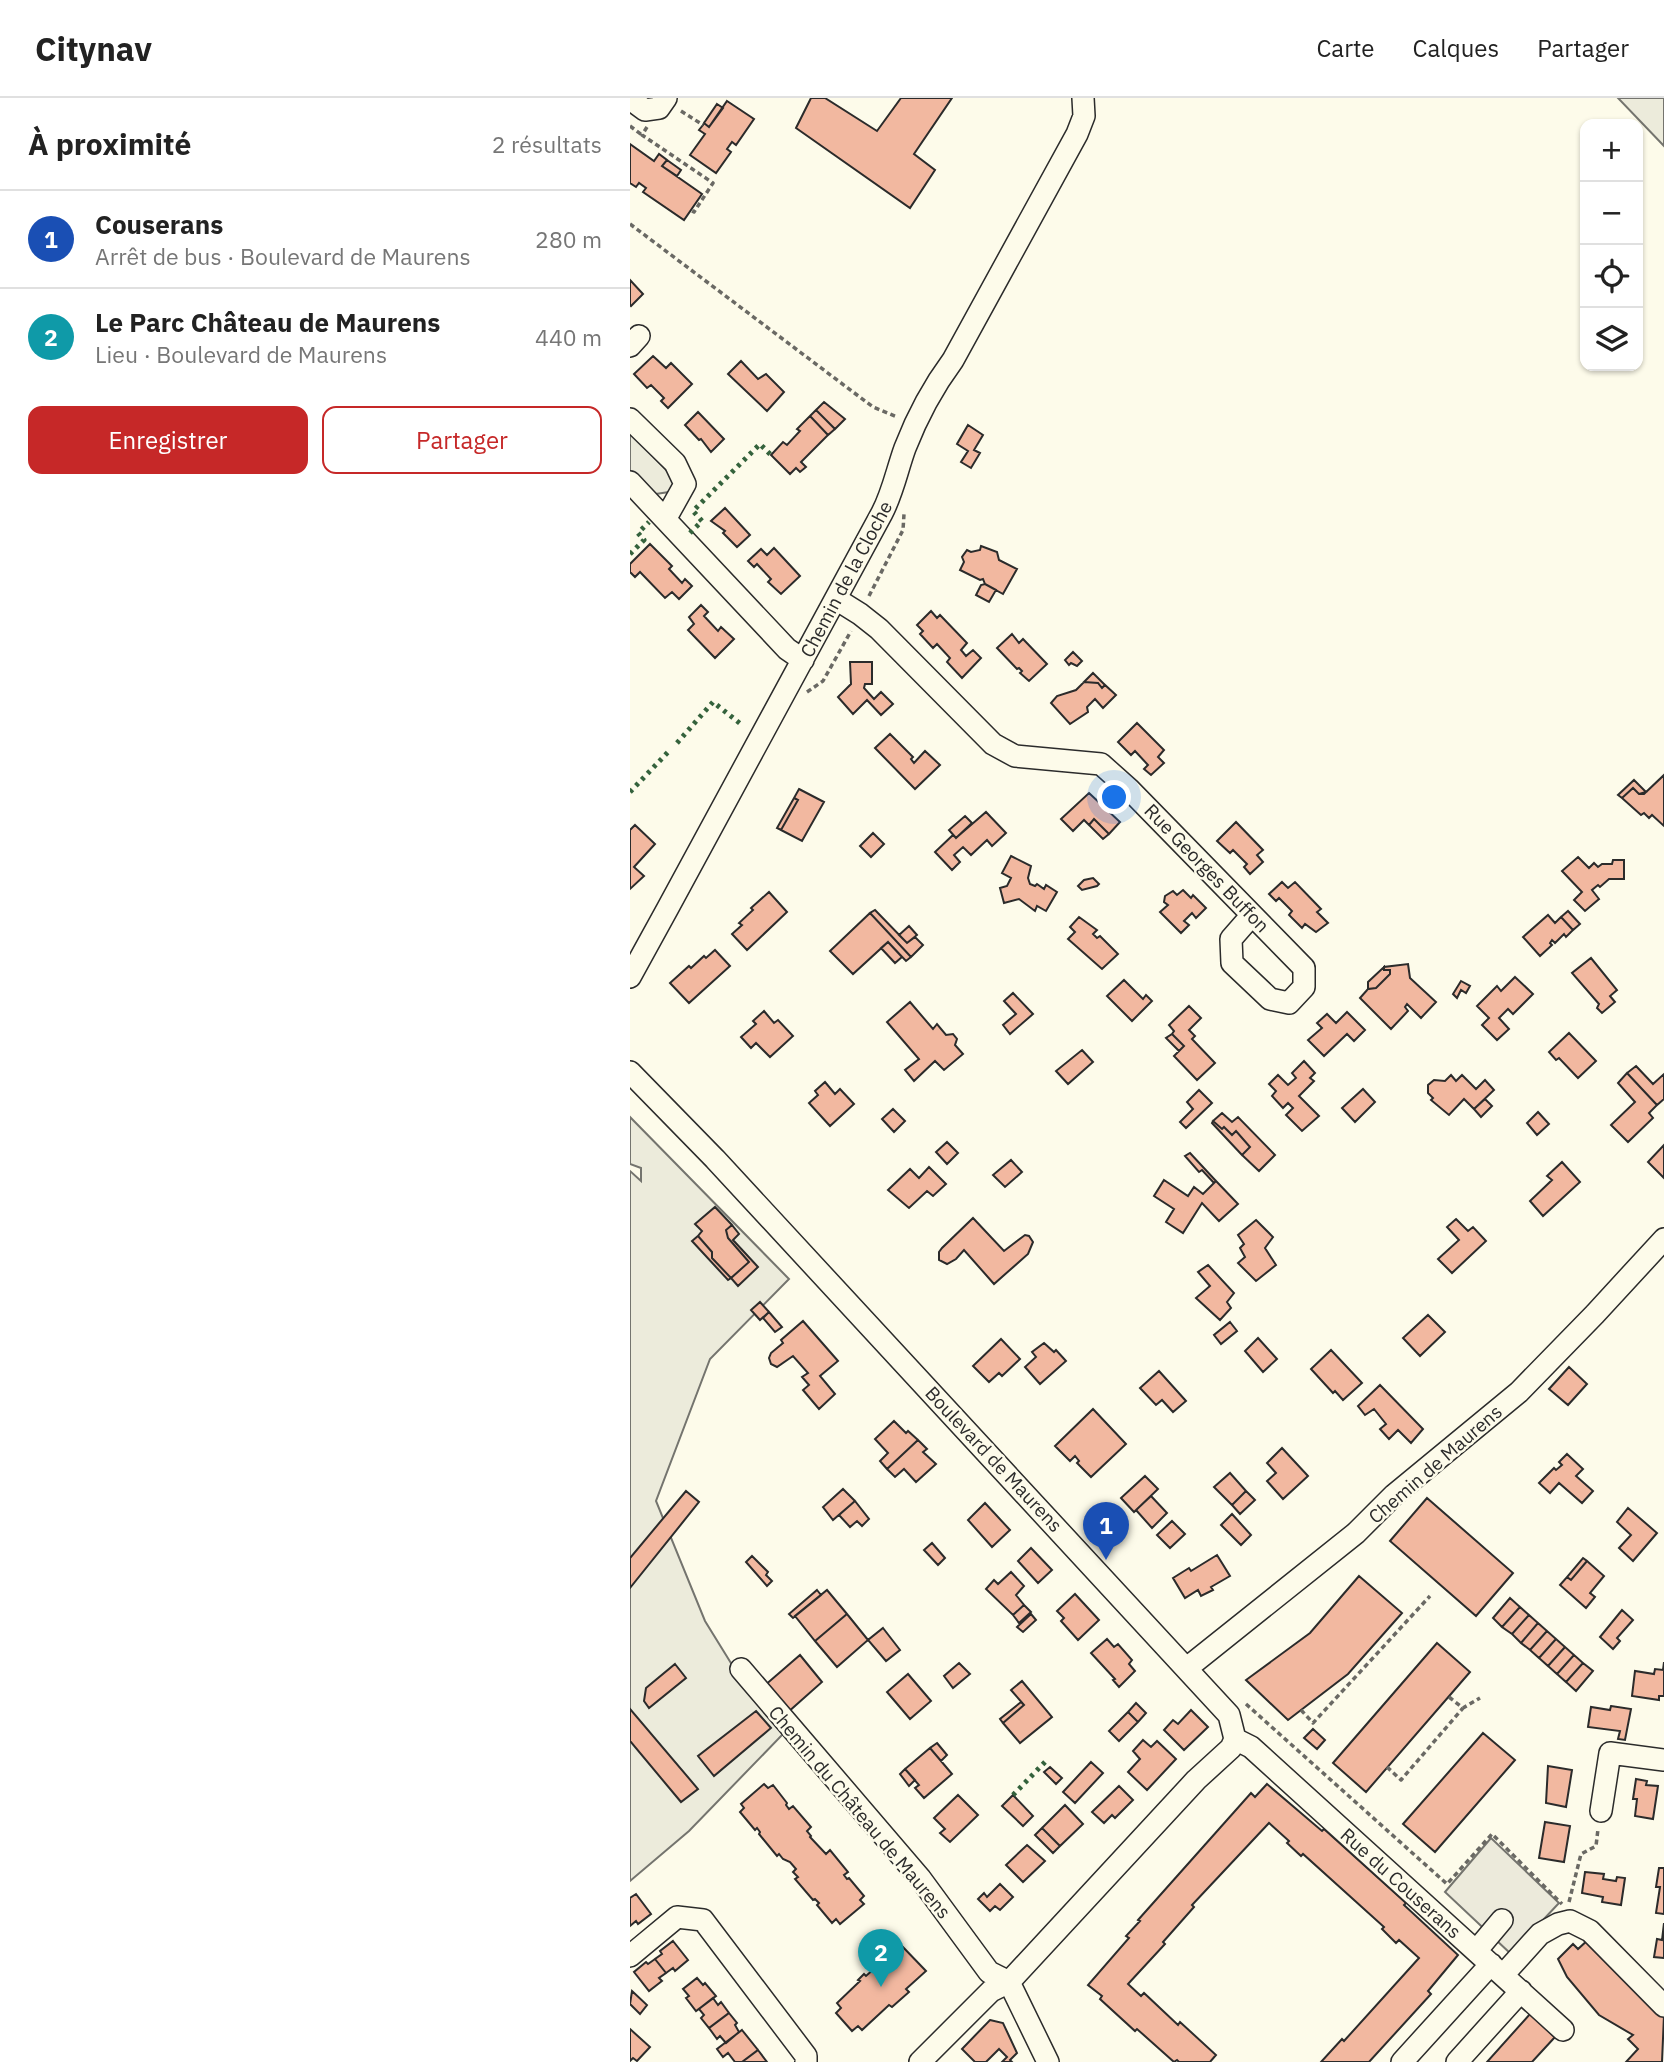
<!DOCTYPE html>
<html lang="fr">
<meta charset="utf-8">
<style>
:root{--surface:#fff;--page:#f2f2f2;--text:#222;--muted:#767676;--line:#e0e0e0;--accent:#c62828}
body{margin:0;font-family:"IBM Plex Sans",sans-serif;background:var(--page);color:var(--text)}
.controls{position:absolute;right:21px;top:21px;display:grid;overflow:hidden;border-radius:14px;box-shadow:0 2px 5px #0004}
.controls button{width:63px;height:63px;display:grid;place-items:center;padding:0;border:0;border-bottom:2px solid var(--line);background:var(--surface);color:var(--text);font:35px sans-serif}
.you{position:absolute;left:485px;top:700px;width:24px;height:24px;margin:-18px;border:5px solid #fff;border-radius:50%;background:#1a73e8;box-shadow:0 0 0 10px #1a73e833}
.badge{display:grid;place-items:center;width:46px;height:46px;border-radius:50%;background:var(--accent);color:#fff;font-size:23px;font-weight:700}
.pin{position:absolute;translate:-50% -58px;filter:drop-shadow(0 2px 4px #0008)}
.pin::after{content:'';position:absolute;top:37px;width:24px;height:21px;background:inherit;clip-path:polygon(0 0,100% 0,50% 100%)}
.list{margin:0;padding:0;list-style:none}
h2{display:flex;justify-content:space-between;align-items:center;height:91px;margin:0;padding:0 28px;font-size:30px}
h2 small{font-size:23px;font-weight:400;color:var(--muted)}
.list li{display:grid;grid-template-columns:46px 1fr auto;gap:21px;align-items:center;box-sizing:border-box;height:98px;padding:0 28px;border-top:2px solid var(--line)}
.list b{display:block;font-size:26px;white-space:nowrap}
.list p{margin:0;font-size:23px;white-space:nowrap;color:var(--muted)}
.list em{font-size:23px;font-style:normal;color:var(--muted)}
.actions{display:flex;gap:14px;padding:21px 28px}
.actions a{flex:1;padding:16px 0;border:2px solid var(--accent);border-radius:14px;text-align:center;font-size:24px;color:var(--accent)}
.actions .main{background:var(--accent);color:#fff}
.icon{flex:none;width:38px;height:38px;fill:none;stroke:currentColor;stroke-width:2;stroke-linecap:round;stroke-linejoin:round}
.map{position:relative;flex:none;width:1034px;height:1964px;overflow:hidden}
header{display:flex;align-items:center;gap:42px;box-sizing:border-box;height:98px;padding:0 35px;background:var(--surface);border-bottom:2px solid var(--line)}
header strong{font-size:33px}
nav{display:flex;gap:38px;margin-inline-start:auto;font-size:24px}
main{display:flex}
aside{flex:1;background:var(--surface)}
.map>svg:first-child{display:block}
</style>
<header>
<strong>Citynav</strong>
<nav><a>Carte</a><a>Calques</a><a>Partager</a></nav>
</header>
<main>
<aside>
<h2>À proximité<small>2 résultats</small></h2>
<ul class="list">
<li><span class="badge" style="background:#1a4fb4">1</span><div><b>Couserans</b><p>Arrêt de bus · Boulevard de Maurens</p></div><em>280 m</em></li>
<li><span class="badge" style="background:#0f9aa8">2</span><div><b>Le Parc Château de Maurens</b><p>Lieu · Boulevard de Maurens</p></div><em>440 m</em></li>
</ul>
<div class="actions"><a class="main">Enregistrer</a><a>Partager</a></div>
</aside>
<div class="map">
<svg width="1034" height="1964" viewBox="0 0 1034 1964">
<rect width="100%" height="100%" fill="#fdfbea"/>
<path fill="#ecebdb" stroke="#74746e" stroke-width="2" d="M988 0H1034V48Z
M0 334 39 375 44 386 39 394 19 397 0 377Z
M0 1019 159 1181 80 1261 26 1403 75 1523 104 1570 154 1635 59 1733 0 1783V1073L11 1083V1070L0 1066Z"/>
<path fill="#eceadb" stroke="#74746e" stroke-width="2" d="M861 1740 929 1805 881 1856 815 1794Z"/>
<path fill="#f2b8a0" stroke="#2b2b2b" stroke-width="2" d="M181 0H195L247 33 271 0H322L284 56 305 72 280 110 166 30Z
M97 3 124 21 106 47 102 44 97 51 101 54 86 75 60 57 75 36 69 32 73 27 74 25 79 29Z
M87 6 93 10 79 29 74 25Z
M0 46 24 63 29 56 37 62 32 68 72 96 54 122 13 94 16 90 9 85 6 89 0 85Z
M37 62 51 72 47 78 32 68Z
M0 182 13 196 1 208 0 207Z
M23 258 36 270 41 265 62 286 38 310 31 303 34 300 21 287 17 290 4 276Z
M111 263 128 281 136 276 154 294 137 313 98 276Z
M194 304 215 321 205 331 186 312Z
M186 312 205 331 198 337 180 318Z
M68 314 94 341 81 354 71 341 69 342 55 327Z
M180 318 198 337 171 364 176 369 170 374 166 370 160 376 141 357 153 344 157 347 170 333 167 331Z
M338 327 353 337 344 352 350 355 341 370 331 364 338 353 327 346Z
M95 410 120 437 107 449 93 435 95 433 81 423Z
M20 446 42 468 39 471 52 485 55 481 62 488 49 501 42 494 35 500 10 474 5 479 0 474V466Z
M351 448 367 454 369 462 387 471 373 496 355 486 353 481 350 482 330 472 334 464 332 459 337 452 341 454 350 452Z
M144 450 170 478 151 496 138 484 141 481 127 466 124 469 118 463 131 451 137 457Z
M355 486 366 492 359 504 346 497 351 487Z
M71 507 78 514 74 518 88 533 91 529 104 541 85 560 58 532 64 526 59 519Z
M301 513 307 520 310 517 337 545 331 552 336 558 343 552 351 560 332 580 317 564 320 560 307 546 303 550 290 536 293 533 287 527Z
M382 536 389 545 393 541 417 566 399 583 390 575 392 573 389 570 387 571 367 550Z
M443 554 452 563 447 568 441 565 439 567 435 562Z
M220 564H242V586H235L234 590 244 601 251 594 263 606 251 617 237 602 223 616 208 599 221 586Z
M463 575 475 587 472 590 468 585 454 584Z
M454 584 468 585 472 590 475 587 486 597 473 610 465 601 457 609 458 614 440 626 421 605 427 598 446 592Z
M507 625 534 652 528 659 534 665 521 677 514 671 518 667 505 653 501 657 488 644Z
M260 636 283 659 281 661 284 665 295 653 310 667 285 691 245 650Z
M1034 677V728L1022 717 1019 720 1014 715 1011 717 992 700 1003 690 1009 696H1014Z
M1004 682 1016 694 1009 696 1003 690 992 700 988 697Z
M169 691 194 704 172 743 151 732 168 702 164 700Z
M459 695 490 724 479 736 464 721 459 727 454 722 443 733 431 721Z
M164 700 168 702 151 732 147 730Z
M356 714 376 735 362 748 357 742 341 757 333 749 324 757 330 764 322 772 305 754 323 737 326 740Z
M335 718 342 725 326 740 319 732Z
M464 721 479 736 473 741 459 727Z
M606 724 633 752 627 757 633 764 620 776 614 769 617 766 603 752 600 755 587 743Z
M5 727 25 746 4 769 14 778 0 791V732Z
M243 735 254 746 241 759 230 748Z
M381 758 401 768 398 780 400 786 405 788 407 786 414 791 416 787 427 794 416 813 407 808 405 813 389 801 374 805 370 790 377 788 381 780 372 775Z
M948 759 959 770 964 765 968 769 972 766H982L983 762H994V781H979L970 789 968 787 962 792 969 801 955 813 944 802 952 794 932 773Z
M463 780 469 786 467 788 452 792 448 788 454 782Z
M652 784 658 790 665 784 691 811 687 814 698 825 686 834 675 826 672 830 659 817 662 813 649 800 646 803 639 796Z
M553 792 561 800 563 797 576 810 566 820 562 815 554 823 559 827 551 835 530 814 538 807 534 804 535 798 543 793 547 797Z
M139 794 157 814 117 852 102 836 112 827 109 825 123 812 121 810Z
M245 812 277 845 285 839 293 847 281 859 240 815Z
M938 813 950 826 943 832 931 819Z
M240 815 281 859 276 863 258 844 223 876 200 853Z
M918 817 925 825 931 819 943 832 936 839 934 836 925 845 922 842 920 845 922 847 910 858 893 839Z
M449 819 467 832 463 836 467 840 470 838 488 856 472 871 438 841 445 834 440 829Z
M279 828 287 837 277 845 269 837Z
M258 844 272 859 265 865 251 850Z
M85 852 100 868 59 905 40 885 59 868 61 870 74 858 76 860Z
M961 860 987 892 980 898 985 904 972 915 967 910 969 906 942 875Z
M778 866 780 880 806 904 791 920 777 906 775 909 778 913 761 931 730 900 738 891 746 890 760 876V872H754V869Z
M754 869V872H760V876L746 890 738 891V884Z
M885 879 903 896 883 916 878 911 869 920 879 931 867 942 852 927 859 920 847 908 867 888 871 893Z
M494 882 513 901 516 897 522 903 502 923 477 898Z
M831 883 840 888 836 895 831 892 827 900 823 896Z
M383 895 403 916 380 936 373 927 386 916 374 903Z
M280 904 303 931 307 926 316 937 323 936 327 941 325 947 333 956 314 972 305 963 284 983 275 972 289 961 257 924Z
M559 908 571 920 559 932 565 938 562 941 585 965 567 982 544 958 554 948 542 936 544 933 539 927Z
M134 913 144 925 148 922 163 938 140 959 126 945 121 950 111 939 126 926 123 923Z
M717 914 735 932 724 943 717 936 694 958 678 942 692 930 687 925 697 916 706 925Z
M939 935 966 963 948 980 929 960 926 962 919 954Z
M542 936 554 948 549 953 536 940Z
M452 952 463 964 438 986 426 973Z
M674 963 685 975 680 980 684 983 669 998 689 1018 672 1033 656 1017 663 1010 658 1005 653 1010 642 998 646 993 639 986 648 977 658 987 666 980 662 975Z
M1006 968 1023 986 1034 976V1001L1027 1007 997 975Z
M997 975 1027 1007 1019 1015 1023 1020 998 1044 981 1027 1005 1004 988 985Z
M821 977 826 983 832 977 846 991 855 982 864 992 844 1011 834 1001 819 1017 801 1002 803 1000 798 995V987L804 982 815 983Z
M195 984 205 996 210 991 224 1006 200 1028 179 1005 188 997 185 993Z
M733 991 745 1004 725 1024 712 1010Z
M569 992 582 1005 556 1030 550 1024 563 1011 557 1004Z
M855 1001 862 1008 851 1019 844 1011Z
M263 1011 275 1023 264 1034 252 1021Z
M908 1014 919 1026 907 1037 897 1025Z
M592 1015 602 1024 608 1019 645 1057 629 1073 612 1057 620 1049 606 1033 602 1037 594 1029 592 1031 583 1023Z
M583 1023 592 1031 594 1029 602 1037 606 1033 620 1049 612 1057 582 1025Z
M317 1044 328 1055 317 1066 306 1054Z
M1034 1047V1080L1018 1064Z
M560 1055 586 1083 584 1085 572 1072 569 1074 555 1058Z
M381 1062 392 1074 375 1089 363 1077Z
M932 1064 950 1084 913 1118 900 1103 922 1082 917 1078Z
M299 1069 316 1086 303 1098 297 1093 279 1110 258 1092 280 1071 289 1080Z
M534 1082 558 1098 564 1089 573 1096 586 1083 608 1106 589 1123 572 1105 553 1135 536 1124 544 1111 524 1098Z
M85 1109 102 1127 96 1132 98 1140 119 1164 101 1180 82 1160V1154L68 1138 72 1133 65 1126Z
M343 1120 374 1153 395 1137 399 1138 403 1144 398 1156 364 1186 334 1152 326 1161 317 1166 309 1162V1154L312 1150Z
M826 1121 838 1133 843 1129 856 1143 822 1175 808 1161 829 1142 817 1129Z
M626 1122 643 1139 635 1150 646 1167 626 1183 608 1165 615 1159 610 1150 614 1146 608 1137Z
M102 1127 109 1136 103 1142 128 1169 108 1188 101 1180 119 1164 98 1140 96 1132Z
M68 1138 82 1154V1160L101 1180 98 1182 62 1143Z
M578 1167 604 1195 597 1204 601 1210 590 1222 566 1200 580 1188 568 1174Z
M130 1204 139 1214 130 1222 121 1212Z
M139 1214 152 1229 145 1234 133 1220Z
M798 1217 815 1234 790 1258 773 1240Z
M173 1223 208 1263 190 1278 205 1296 189 1311 173 1292 179 1287 172 1279 178 1275 163 1258 147 1269 141 1266 139 1260 141 1255 153 1245 151 1242Z
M600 1224 607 1233 591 1246 584 1237Z
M628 1240 647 1261 633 1274 615 1253Z
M371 1241 390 1261 372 1278 369 1275 359 1284 343 1268Z
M414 1245 424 1254 426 1252 436 1263 410 1286 395 1269 406 1259 402 1254Z
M701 1252 732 1285 713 1302 705 1293 703 1295 681 1271Z
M939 1269 957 1286 938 1307 919 1291Z
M529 1273 556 1303 543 1314 532 1302 526 1307 510 1290Z
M750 1287 793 1331 781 1345 768 1332 759 1341 750 1331 756 1326 744 1311 735 1317 728 1308Z
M463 1311 496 1346 461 1379 447 1365 449 1363 445 1358 440 1363 425 1348Z
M264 1323 276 1335 278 1333 288 1342 257 1371 250 1363 258 1355 245 1341Z
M288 1342 297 1351 293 1354 306 1366 286 1384 274 1371 265 1379 257 1371Z
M652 1350 678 1378 653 1401 637 1383 646 1375 637 1365Z
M937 1356 953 1371 946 1378 963 1393 952 1405 929 1385 920 1395 909 1385 924 1370 926 1372 932 1367 929 1364Z
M600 1375 616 1393 602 1407 584 1389Z
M515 1378 528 1391 504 1414 491 1400Z
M213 1391 225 1403 203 1422 193 1409Z
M56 1393 69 1404 0 1490V1460Z
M616 1393 625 1402 610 1416 602 1407Z
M521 1398 537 1415 522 1430 506 1412Z
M797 1400 883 1475 846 1518 760 1443Z
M225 1403 239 1421 232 1428 227 1423 220 1429 209 1417Z
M355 1405 380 1432 362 1449 338 1422Z
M998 1410 1027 1435 1003 1463 989 1450 1001 1437 987 1424Z
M602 1416 621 1437 611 1447 591 1427Z
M542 1423 555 1436 540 1450 527 1437Z
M302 1445 315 1460 308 1467 294 1452Z
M401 1450 422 1472 408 1485 388 1463Z
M587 1457 600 1478 581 1489 583 1492 571 1498 568 1492 555 1500 543 1480 559 1470 561 1473Z
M122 1458 138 1474 136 1477 142 1483 137 1488 116 1464Z
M953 1460 957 1463 941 1482 937 1479Z
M957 1463 974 1478 960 1495 965 1499 956 1510 930 1487 937 1479 941 1482Z
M381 1474 394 1488 386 1497 394 1507 383 1517 356 1491 364 1482 368 1486Z
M729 1478 772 1515 718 1576 658 1622 616 1582 680 1535Z
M187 1492 191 1497 163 1520 159 1516Z
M197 1492 217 1516 185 1543 165 1518Z
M445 1496 469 1522 448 1542 431 1523 434 1520 427 1513Z
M880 1500 890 1509 872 1529 863 1520Z
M394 1507 401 1514 389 1525 383 1517Z
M890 1509 899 1517 882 1536 872 1529Z
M992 1512 1003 1522 987 1540 990 1543 983 1551 970 1539Z
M217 1516 238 1542 207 1569 185 1543Z
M401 1516 406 1522 393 1534 387 1529Z
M899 1517 908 1525 891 1545 882 1536Z
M908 1525 917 1533 900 1552 891 1545Z
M253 1530 270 1552 256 1563 238 1542Z
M917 1533 926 1541 909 1560 900 1552Z
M477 1541 484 1549 488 1546 502 1562 499 1566 505 1573 489 1589 483 1582 485 1581 461 1555Z
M926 1541 935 1549 918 1568 909 1560Z
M807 1545 840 1574 736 1694 703 1665Z
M935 1549 944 1557 927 1576 918 1568Z
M170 1557 192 1584 157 1615 134 1588Z
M944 1557 953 1565 936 1584 927 1576Z
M1034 1564V1598H1029V1602L1002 1598 1005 1573 1024 1576 1025 1571 1033 1572Z
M329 1565 340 1576 323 1590 314 1578Z
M953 1565 963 1573 946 1593 936 1584Z
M45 1566 56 1580 19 1610 14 1603 16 1590Z
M278 1576 301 1603 280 1621 257 1594Z
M392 1583 422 1619 390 1645 373 1625 394 1607 381 1592Z
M391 1604 394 1607 373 1625 370 1621Z
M506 1605 516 1615 508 1624 498 1614Z
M981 1608 1001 1611 995 1642 988 1641 990 1633 958 1629 961 1609 980 1612Z
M0 1611 68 1691 51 1704 0 1643Z
M561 1612 578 1629 554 1652 534 1632 543 1622 548 1626Z
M126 1613 141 1630 84 1678 68 1658Z
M498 1614 508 1624 489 1643 479 1633Z
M683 1631 695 1642 687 1651 674 1640Z
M853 1635 885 1662 805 1754 773 1726Z
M513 1642 521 1649 527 1643 546 1661 517 1692 498 1674 510 1661 503 1653Z
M307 1645 317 1657 311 1663 300 1650Z
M300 1650 322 1676 294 1700 285 1690 289 1687 275 1671Z
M461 1664 473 1675 445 1705 433 1694Z
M918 1668 942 1672 936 1709 916 1705Z
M420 1669 432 1680 426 1686 414 1674Z
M275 1671 285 1682 279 1688 270 1676Z
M1006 1681 1017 1683 1016 1687 1028 1688 1023 1721 1005 1718 1007 1701H1003Z
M134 1686 138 1690 143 1687 157 1705 156 1707 159 1711 163 1708 181 1729 177 1733 181 1738 180 1739 196 1756 200 1752 218 1774 214 1777 217 1781 219 1780 234 1798 230 1802 234 1806 210 1826 206 1821 202 1825 187 1807 189 1805 185 1801 183 1802 165 1781 168 1779 163 1774 166 1771 160 1764 153 1761 149 1756 147 1758 129 1736 130 1734 127 1730 125 1732 110 1714 114 1710 111 1706Z
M637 1686 692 1733 694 1731 776 1805 774 1807 828 1857 798 1893 801 1896 739 1964H691L712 1941 714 1943 789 1860 769 1842 766 1845 752 1831 754 1829 673 1756 671 1758 657 1745 659 1743 639 1725 562 1807 564 1809 533 1844 535 1846 498 1886 511 1898 514 1895 548 1927 550 1924 586 1957 580 1964H549L547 1962 544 1964 507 1931 505 1933 470 1901 472 1898 458 1887 499 1840 496 1838 510 1823 508 1822 621 1695 625 1699Z
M489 1688 503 1702 485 1720 482 1717 474 1725 462 1714Z
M328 1697 348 1717 320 1744 310 1735 315 1731 304 1720Z
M383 1697 403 1718 393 1728 372 1708Z
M435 1707 453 1726 430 1748 412 1730Z
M915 1724 940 1728 934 1764 909 1760Z
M412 1730 430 1748 423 1755 405 1737Z
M397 1747 415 1763 393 1784 376 1767Z
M1029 1770H1034V1816L1026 1815 1030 1789H1026Z
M955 1774 974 1776 973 1781 986 1783 987 1779 995 1780 991 1807 972 1804 973 1799 952 1795Z
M370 1786 383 1799 370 1812 365 1808 360 1813 348 1801 354 1795 357 1799Z
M6 1796 21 1816 8 1826 6 1823 0 1828V1800Z
M1034 1825V1860L1024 1859 1027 1841 1032 1842Z
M959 1841 1034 1917 1032 1964H996L1008 1951 998 1941 1003 1937 969 1917 937 1879 928 1861 943 1846 948 1851Z
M43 1843 58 1862 45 1873 43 1870 36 1875 25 1861 32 1856 30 1853Z
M270 1846 296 1873 276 1891 279 1894 262 1909 259 1907 232 1932 228 1928 222 1933 206 1915 211 1910 207 1905 230 1883 228 1882 234 1876 236 1878 245 1870 243 1868 249 1862 251 1864Z
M25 1861 36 1875 29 1880 32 1883 19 1893 4 1874 16 1864 18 1866Z
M67 1880 73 1887 75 1885 86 1898 66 1913 56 1900 59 1898 53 1891Z
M2 1893 17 1907 10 1916 0 1906Z
M83 1900 88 1907 91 1904 99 1915 79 1930 71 1920 74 1917 69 1911Z
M99 1915 107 1925 105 1927 109 1934 96 1945 90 1938 87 1941 79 1930Z
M900 1916 925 1939 902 1964H857Z
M360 1922 373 1925 387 1955 380 1962 382 1964H372L377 1959 369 1951 356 1964H345L332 1951Z
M0 1931 20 1949 7 1963 3 1960 0 1963Z
M112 1932 128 1952 112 1964H105L98 1955 93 1959 87 1951Z
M128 1952 137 1964H112Z"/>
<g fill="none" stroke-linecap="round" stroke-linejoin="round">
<defs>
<path id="minor" d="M0 1 15 12 29 10 36 0
M0 248 9 238
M0 321 45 365 55 386 36 420
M0 384 157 551 173 562
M206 501 230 516 249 531 363 646 385 658 471 666 499 691 674 870V889L659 905 640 901 602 865 601 841 622 817
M0 879C85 725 168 570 252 415 263 394 267 372 275 350 287 319 303 289 323 262L447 36 454 18 453 0
M0 974 85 1061 599 1617 605 1641 601 1650 566 1682 379 1884 361 1893 290 1964
M557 1570 726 1435 764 1397 889 1294 965 1216 1034 1141
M111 1571 290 1780 359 1874 379 1884
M605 1641 621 1649 933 1932
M971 1713 980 1655 1034 1662
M846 1853 872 1822
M0 1858 47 1819 73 1822 176 1958V1964
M873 1877 910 1836 928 1826 940 1823 960 1833 1034 1908
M379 1884 418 1964
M772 1964 861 1866
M827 1964 891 1893"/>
</defs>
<use href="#minor" stroke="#2b2b2b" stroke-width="24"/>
<path stroke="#6a6964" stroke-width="3.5" stroke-dasharray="5 3.5" stroke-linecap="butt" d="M51 13 73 27
M0 28 12 37
M17 29 12 37 83 85 64 114 62 113
M0 126 243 309 267 319
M239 498 273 432 274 416
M177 594 193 583 221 533
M819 1599 833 1610 850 1600
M616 1606 817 1786 862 1736 932 1806
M671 1612 683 1625 800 1498
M757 1669 771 1682 833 1610
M939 1804 951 1756 966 1748 968 1731"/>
<use href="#minor" stroke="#fdfbea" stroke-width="21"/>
<path stroke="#34623c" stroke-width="5" stroke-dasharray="3.5 5" stroke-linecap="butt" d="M60 435 72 423 63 413 130 346 141 357
M0 456 14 442 8 435 19 424
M47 645 83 604 112 627
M0 694 40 652
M383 1697 415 1664"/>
</g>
<g text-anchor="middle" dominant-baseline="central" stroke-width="5" stroke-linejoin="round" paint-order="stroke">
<g font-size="19" fill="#2b2b2b" stroke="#fdfbea">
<text transform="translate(216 481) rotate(-62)">Chemin de la Cloche</text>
<text transform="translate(577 770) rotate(46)">Rue Georges Buffon</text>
<text transform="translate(364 1361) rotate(47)">Boulevard de Maurens</text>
<text transform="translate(805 1366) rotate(-41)">Chemin de Maurens</text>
<text transform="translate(230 1714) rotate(50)">Chemin du Château de Maurens</text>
<text transform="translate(771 1785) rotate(42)">Rue du Couserans</text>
</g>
</g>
</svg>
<div class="controls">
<button>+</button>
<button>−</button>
<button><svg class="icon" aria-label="locate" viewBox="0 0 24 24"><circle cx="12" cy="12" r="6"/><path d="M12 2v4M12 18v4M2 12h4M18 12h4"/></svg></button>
<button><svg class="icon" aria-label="layers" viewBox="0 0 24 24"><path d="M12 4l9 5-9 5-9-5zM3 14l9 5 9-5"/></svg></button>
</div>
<div class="you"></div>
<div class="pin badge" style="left:476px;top:1462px;background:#1a4fb4">1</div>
<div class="pin badge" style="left:251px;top:1889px;background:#0f9aa8">2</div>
</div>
</main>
